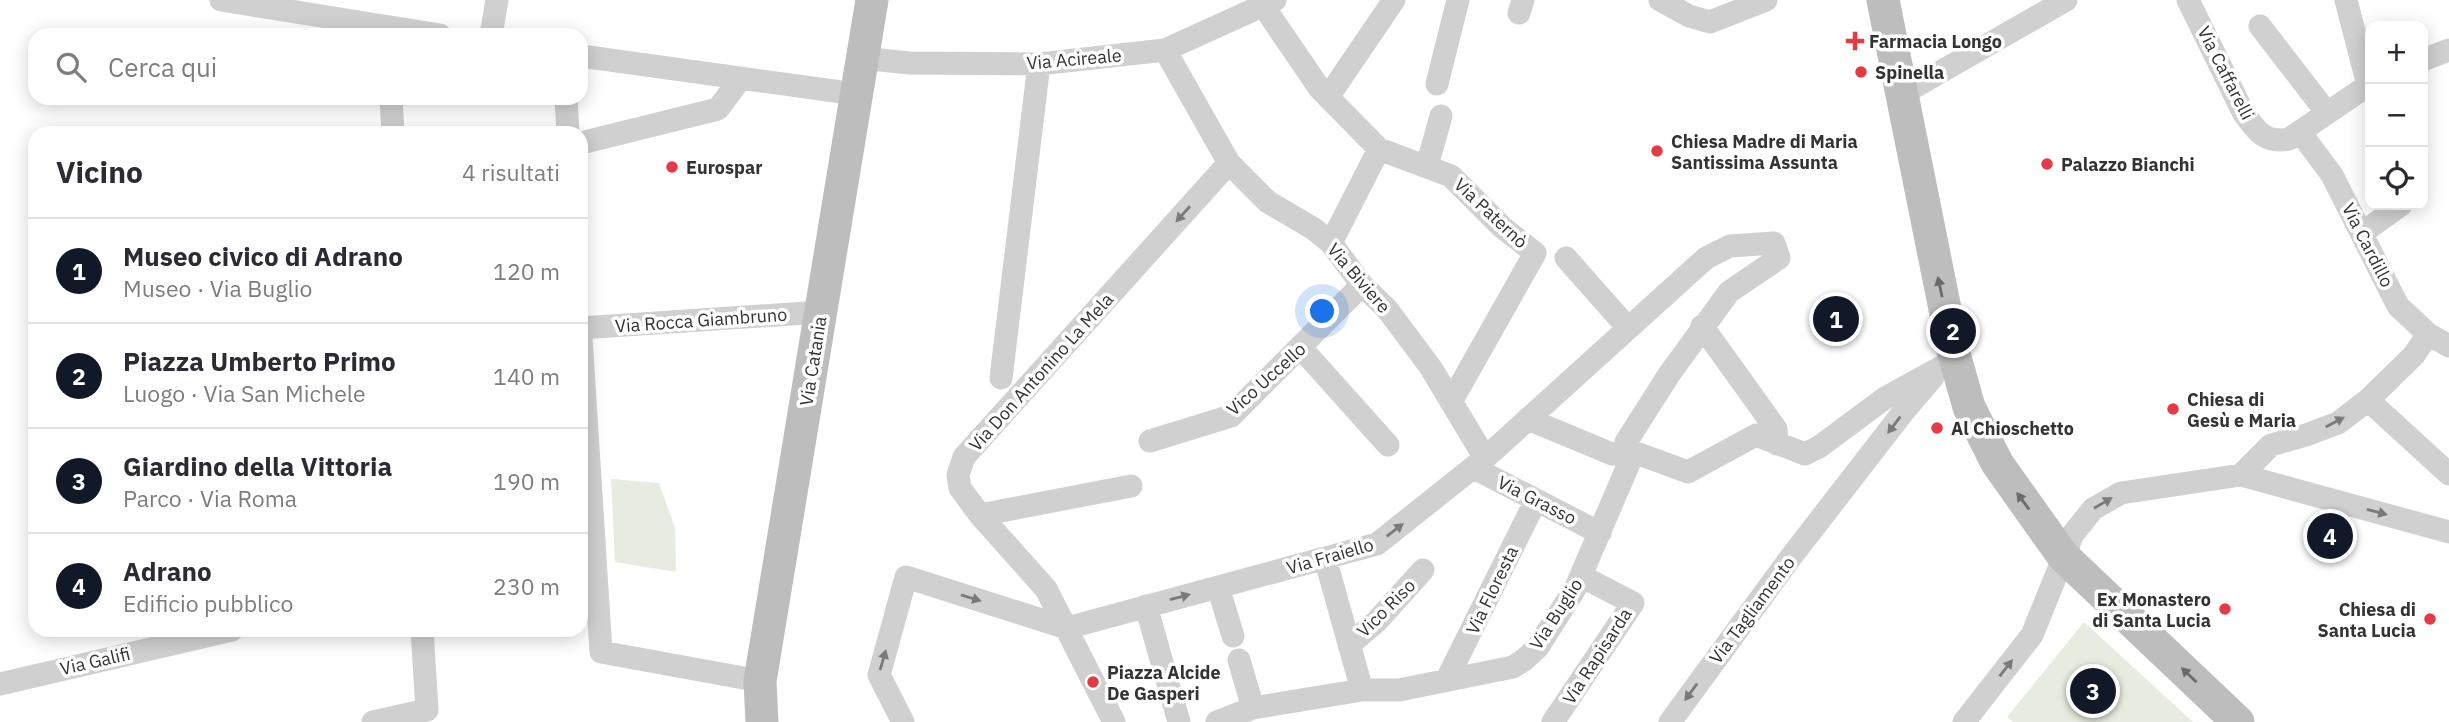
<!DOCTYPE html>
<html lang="it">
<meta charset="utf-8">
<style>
:root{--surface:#fff;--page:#f7f7f7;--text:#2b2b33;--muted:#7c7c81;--line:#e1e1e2;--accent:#111827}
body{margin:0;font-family:"IBM Plex Sans",sans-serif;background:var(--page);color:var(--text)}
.controls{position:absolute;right:21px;top:21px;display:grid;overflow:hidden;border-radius:14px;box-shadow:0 4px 18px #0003}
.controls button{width:63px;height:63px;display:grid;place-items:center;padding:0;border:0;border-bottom:2px solid var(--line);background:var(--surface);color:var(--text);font:35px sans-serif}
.you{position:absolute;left:1323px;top:312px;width:24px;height:24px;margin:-18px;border:5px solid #fff;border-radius:50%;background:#1a73e8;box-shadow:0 0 0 10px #1a73e833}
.badge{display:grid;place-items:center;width:46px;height:46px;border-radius:50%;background:var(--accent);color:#fff;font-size:23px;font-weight:700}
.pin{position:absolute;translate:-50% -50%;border:4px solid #fff;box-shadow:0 2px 7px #0006}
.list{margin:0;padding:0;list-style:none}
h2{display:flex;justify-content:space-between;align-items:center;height:91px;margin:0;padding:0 28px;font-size:30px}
h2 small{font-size:23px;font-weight:400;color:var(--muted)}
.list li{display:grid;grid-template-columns:46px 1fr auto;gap:21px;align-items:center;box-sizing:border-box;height:105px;padding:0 28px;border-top:2px solid var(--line)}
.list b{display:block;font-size:26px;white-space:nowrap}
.list p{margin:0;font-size:23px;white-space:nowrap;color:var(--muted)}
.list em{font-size:23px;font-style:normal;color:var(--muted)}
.icon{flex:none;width:38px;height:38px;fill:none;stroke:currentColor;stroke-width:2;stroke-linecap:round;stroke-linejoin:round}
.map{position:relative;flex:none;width:2449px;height:722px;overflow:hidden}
.search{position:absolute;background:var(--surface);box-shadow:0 4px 18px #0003;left:28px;top:28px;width:560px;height:77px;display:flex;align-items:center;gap:18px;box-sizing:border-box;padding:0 24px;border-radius:21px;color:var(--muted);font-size:26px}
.panel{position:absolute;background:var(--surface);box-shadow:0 4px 18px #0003;left:28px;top:126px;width:560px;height:511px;border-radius:21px}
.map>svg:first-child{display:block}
</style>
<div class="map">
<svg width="2449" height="722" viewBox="0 0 2449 722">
<rect width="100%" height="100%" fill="#fff"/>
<path fill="#e6ecdf" d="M611 479 659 483 675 528 676 572 615 562Z
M2084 622 2193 722H2013L2007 717Z"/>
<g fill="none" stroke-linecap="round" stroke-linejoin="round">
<path stroke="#d0d0d0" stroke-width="23" d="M221 0 440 35
M1660 0 1689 16 1710 22 1766 0
M2188 0 2243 112C2256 130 2264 144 2289 139L2370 84
M2346 0 2368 85
M1264 7 1320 89 1379 149 1451 176 1502 227 1535 253 1451 402
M1519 13 1523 0
M2260 26 2327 113
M491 35 497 0
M1165 50 1229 163 1268 202 1314 229 1331 243 1362 285 1387 309 1431 368 1485 458
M581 56 856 94
M862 58 909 63 1039 64 1165 50 1275 0
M2423 60 2449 50
M1437 84 1458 0
M1902 94 2066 0
M1328 97 1394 0
M391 98 393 133
M566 98 568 133
M2300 132 2332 175 2398 306 2428 334 2449 346
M581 143 718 109 741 78
M1427 166 1441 116
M2362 233 2401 205
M1331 243 1379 149
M1566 258 1628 328
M1702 326 1776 429 1777 444
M581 328 821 312
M581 337 601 652 760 681
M1301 348 1388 445
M1001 378 1039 64
M2368 400 2449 474
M1528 419 1612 454H1639L1688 472 1756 435 1805 454 1819 447 1885 398 1945 365
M1150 441 1231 416 1362 285
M1474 468 1600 533
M2241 475 2449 532
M980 515 1131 486
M1325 558 1362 690
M1218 587 1233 636
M1146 606 1179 722
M1349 645 1377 621 1423 570
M1239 660 1253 708
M1447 679 1536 500
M0 684 232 630
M373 722 427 710 422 630
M903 722 879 675 906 577 1067 628 1377 544 1485 458 1706 258 1730 246 1774 243 1779 258 1729 292 1670 373 1626 442 1627 455 1630 461 1576 587 1538 647 1524 660 1513 667 1399 690H1362L1253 708 1217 722
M1114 722 1046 589 980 515 960 488 958 475 964 457 1229 163
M1553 722 1633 603 1581 576
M1670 722 1791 557 1904 411 1933 377
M1964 722 2032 635 2073 534 2093 509 2121 493 2241 475 2271 445 2306 435 2338 423 2368 400 2414 355 2428 334"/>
<path stroke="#bdbdbd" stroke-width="33" d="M1883 0 1954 354 1969 407 1997 463 2063 556 2238 722
M762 722 760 681 872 0"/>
</g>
<defs><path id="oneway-solid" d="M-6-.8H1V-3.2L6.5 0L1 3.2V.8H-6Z" transform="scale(1.75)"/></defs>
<g fill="#7a7a7a">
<use href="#oneway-solid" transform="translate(1183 214) rotate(132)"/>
<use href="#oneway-solid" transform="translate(2335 422) rotate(-28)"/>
<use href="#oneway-solid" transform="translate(1894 425) rotate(127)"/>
<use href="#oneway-solid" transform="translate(2103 503) rotate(-30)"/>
<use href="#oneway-solid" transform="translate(2377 512) rotate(15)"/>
<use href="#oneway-solid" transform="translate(1395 530) rotate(-38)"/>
<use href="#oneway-solid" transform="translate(1180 597) rotate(-15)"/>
<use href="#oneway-solid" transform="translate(971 598) rotate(17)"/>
<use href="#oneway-solid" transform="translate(883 660) rotate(-74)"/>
<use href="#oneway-solid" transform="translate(2006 668) rotate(-52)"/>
<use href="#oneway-solid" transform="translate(1691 692) rotate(126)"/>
</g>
<g fill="#6a6a6a">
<use href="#oneway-solid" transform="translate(1940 287) rotate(-102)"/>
<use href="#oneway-solid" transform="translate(2023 501) rotate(-126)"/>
<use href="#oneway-solid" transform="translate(2189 675) rotate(-136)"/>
</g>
<g fill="#e63946" stroke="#fff" stroke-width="2.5">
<path d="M1851.5 30.5h7v7h7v7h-7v7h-7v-7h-7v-7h7z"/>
<circle cx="1861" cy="72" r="7"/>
<circle cx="1657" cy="151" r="7"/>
<circle cx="2047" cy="164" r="7"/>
<circle cx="672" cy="167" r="7"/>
<circle cx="2173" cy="409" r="7"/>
<circle cx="1937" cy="428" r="7"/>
<circle cx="2225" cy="609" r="7"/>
<circle cx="2430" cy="619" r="7"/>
<circle cx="1093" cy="682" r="7"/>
</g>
<g text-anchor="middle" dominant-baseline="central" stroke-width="7" stroke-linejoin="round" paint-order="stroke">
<g font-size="18" font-weight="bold" fill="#333" stroke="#fff" text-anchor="start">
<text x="1869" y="41">Farmacia Longo</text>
<text x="1875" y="72">Spinella</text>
<text x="1671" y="141">Chiesa Madre di Maria<tspan x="1671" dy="21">Santissima Assunta</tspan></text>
<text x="2061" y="164">Palazzo Bianchi</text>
<text x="686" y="167">Eurospar</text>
<text x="2187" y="399">Chiesa di<tspan x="2187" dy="21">Gesù e Maria</tspan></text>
<text x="1951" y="428">Al Chioschetto</text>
<text x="2211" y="599" text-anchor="end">Ex Monastero<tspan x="2211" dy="21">di Santa Lucia</tspan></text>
<text x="2416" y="609" text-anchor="end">Chiesa di<tspan x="2416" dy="21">Santa Lucia</tspan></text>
<text x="1107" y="672">Piazza Alcide<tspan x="1107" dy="21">De Gasperi</tspan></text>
</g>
<g font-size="18" fill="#333" stroke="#fff">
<text transform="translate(1074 59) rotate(-5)">Via Acireale</text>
<text transform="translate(2226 73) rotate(63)">Via Caffarelli</text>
<text transform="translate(1491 213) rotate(43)">Via Paternò</text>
<text transform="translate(2368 245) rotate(63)">Via Cardillo</text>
<text transform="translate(1359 278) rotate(49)">Via Biviere</text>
<text transform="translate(701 320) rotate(-4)">Via Rocca Giambruno</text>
<text transform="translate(813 361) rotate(-81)">Via Catania</text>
<text transform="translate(1041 372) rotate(-48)">Via Don Antonino La Mela</text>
<text transform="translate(1266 379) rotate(-42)">Vico Uccello</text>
<text transform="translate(1537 500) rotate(27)">Via Grasso</text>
<text transform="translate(1330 556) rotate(-16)">Via Fraiello</text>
<text transform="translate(1492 590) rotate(-64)">Via Floresta</text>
<text transform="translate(1386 608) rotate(-45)">Vico Riso</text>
<text transform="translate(1752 610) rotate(-53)">Via Tagliamento</text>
<text transform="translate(1556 614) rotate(-57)">Via Buglio</text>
<text transform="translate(1597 656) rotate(-57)">Via Rapisarda</text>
<text transform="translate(95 661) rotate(-13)">Via Galifi</text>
</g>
</g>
</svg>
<div class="controls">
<button>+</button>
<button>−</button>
<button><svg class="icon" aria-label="locate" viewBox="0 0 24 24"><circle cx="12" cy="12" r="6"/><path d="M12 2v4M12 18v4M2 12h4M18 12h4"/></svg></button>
</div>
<div class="you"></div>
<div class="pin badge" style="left:1836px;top:319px">1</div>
<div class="pin badge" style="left:1953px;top:331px">2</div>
<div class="pin badge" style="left:2093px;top:691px">3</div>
<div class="pin badge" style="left:2330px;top:536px">4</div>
<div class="search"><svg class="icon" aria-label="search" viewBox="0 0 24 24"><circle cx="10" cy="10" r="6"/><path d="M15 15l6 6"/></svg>Cerca qui</div>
<section class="panel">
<h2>Vicino<small>4 risultati</small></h2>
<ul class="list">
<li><span class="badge">1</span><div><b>Museo civico di Adrano</b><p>Museo · Via Buglio</p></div><em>120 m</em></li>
<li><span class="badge">2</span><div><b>Piazza Umberto Primo</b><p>Luogo · Via San Michele</p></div><em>140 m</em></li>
<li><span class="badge">3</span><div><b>Giardino della Vittoria</b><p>Parco · Via Roma</p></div><em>190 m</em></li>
<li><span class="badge">4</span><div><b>Adrano</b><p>Edificio pubblico</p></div><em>230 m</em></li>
</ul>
</section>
</div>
